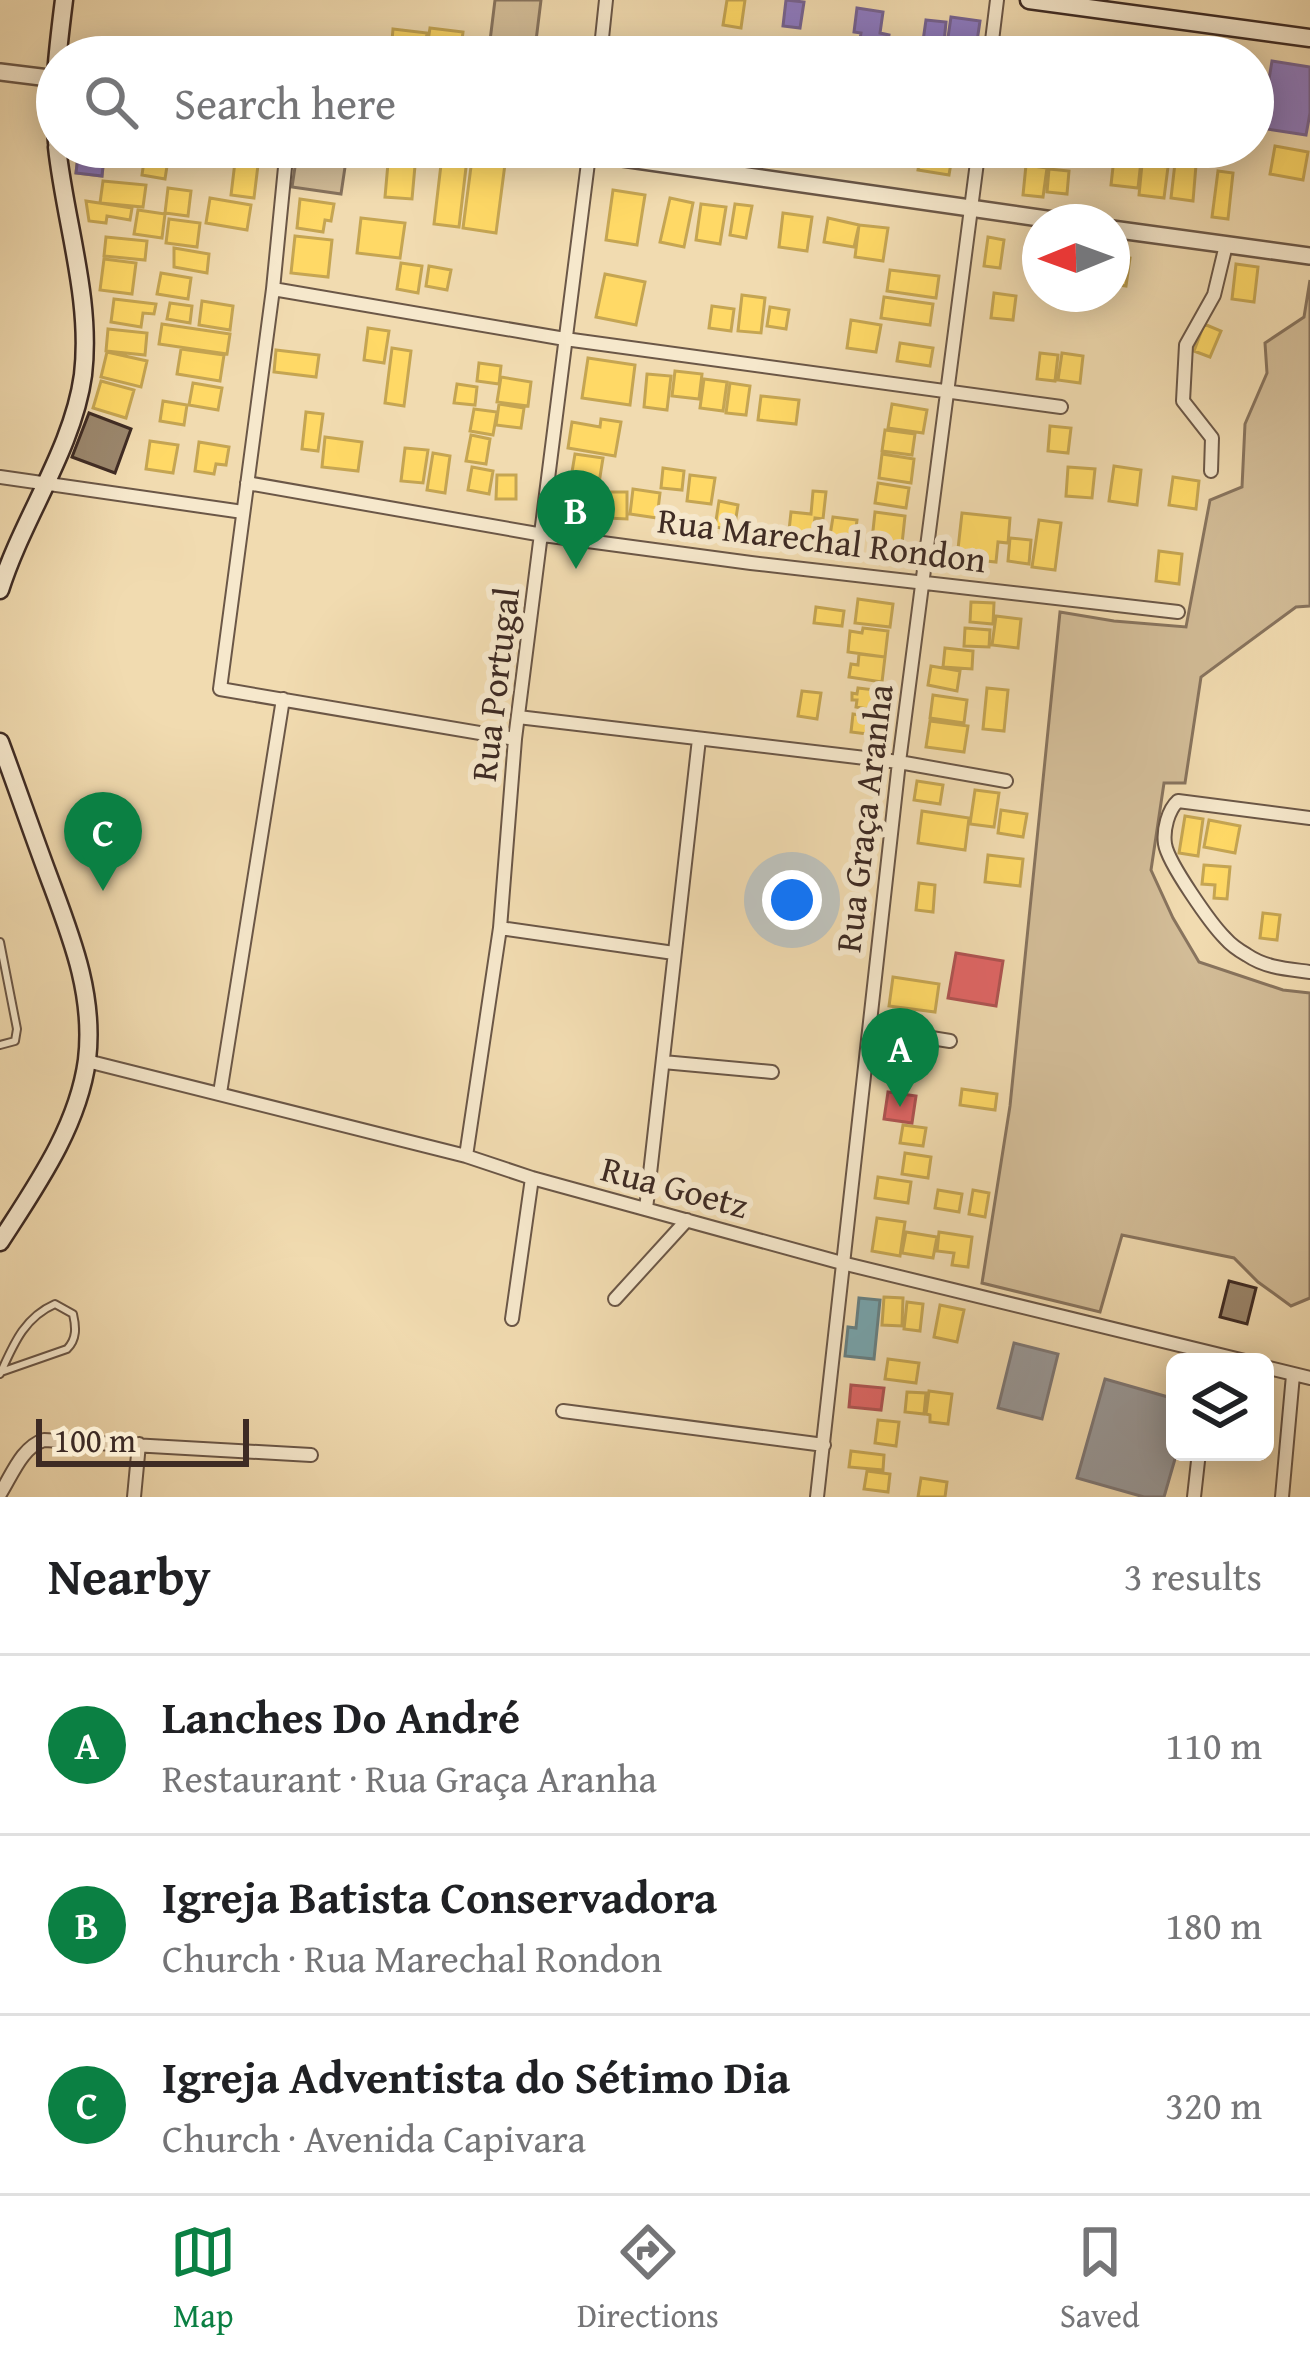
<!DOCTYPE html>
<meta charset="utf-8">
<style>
:root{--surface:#fff;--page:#f2f2f2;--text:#202124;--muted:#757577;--line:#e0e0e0;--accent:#0b8043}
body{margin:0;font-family:"Gentium Book Plus",serif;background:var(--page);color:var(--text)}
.controls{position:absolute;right:36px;bottom:36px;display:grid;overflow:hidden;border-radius:18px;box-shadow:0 6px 30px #0003}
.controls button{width:108px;height:108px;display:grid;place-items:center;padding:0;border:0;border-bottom:3px solid var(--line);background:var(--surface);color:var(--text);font:60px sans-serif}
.compass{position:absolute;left:1022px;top:204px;width:108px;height:108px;border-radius:50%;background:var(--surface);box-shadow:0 6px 30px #0003;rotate:269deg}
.scale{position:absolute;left:36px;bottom:30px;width:213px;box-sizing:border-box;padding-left:12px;border:6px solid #3e2b24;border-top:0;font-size:33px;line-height:42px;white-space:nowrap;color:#3e2b24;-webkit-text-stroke:9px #f6e8cc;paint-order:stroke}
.you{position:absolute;left:792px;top:900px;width:42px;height:42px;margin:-30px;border:9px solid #fff;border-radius:50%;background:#1a73e8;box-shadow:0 0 0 18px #1a73e833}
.badge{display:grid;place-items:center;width:78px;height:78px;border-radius:50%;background:var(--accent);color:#fff;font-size:39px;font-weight:700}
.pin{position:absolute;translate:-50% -99px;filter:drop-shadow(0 3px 6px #0008)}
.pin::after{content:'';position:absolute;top:63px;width:42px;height:36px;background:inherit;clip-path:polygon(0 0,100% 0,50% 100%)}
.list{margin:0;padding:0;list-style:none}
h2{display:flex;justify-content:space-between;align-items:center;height:156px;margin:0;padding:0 48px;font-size:51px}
h2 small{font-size:39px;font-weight:400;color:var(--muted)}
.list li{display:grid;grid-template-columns:78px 1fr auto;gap:36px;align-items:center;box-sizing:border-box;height:180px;padding:0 48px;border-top:3px solid var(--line)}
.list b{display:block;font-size:45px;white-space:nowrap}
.list p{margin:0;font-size:39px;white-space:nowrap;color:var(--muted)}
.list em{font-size:39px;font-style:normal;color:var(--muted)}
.icon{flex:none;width:66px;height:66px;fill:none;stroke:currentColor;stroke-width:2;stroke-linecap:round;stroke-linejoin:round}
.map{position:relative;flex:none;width:1310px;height:1497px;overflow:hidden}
.search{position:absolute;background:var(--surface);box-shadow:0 6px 30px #0003;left:36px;right:36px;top:36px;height:132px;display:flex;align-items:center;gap:30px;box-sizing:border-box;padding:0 42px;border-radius:66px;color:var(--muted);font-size:45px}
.sheet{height:696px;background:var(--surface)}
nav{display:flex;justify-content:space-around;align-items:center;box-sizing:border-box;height:168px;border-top:3px solid var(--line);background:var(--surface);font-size:33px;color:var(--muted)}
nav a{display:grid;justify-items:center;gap:6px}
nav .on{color:var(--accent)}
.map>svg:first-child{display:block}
</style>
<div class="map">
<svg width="1310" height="1497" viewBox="0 0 1310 1497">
<rect width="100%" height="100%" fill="#f1dbb0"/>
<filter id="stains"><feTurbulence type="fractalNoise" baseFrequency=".00167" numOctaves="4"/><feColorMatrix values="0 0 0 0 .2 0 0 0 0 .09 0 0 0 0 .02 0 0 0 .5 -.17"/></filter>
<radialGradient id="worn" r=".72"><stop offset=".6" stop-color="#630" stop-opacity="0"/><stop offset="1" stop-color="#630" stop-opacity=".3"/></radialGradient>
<path fill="#d3bd98" stroke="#88745e" stroke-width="3" d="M495 0H541L534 57H488Z
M298 147H348L341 194 292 187Z
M1310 280V606L1296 607 1201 677 1185 783H1164L1151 870 1173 918 1199 962 1283 990 1310 993V1298L1291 1306 1258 1282 1234 1258 1122 1235 1100 1312 982 1283 1010 1106 1060 612 1114 621 1186 627 1210 500 1242 487 1245 424 1267 373 1265 343 1304 317Z"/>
<path fill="#ffd966" stroke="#c5a552" stroke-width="3" d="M727 0H745L741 28 723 25Z
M430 28 463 32 460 57 449 55 451 44 428 41Z
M393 29 427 33 424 57 391 53Z
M1099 40 1123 42 1122 57H1097Z
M1275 146 1308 152 1303 180 1270 174Z
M79 147H105L102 176 76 173Z
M146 147H170L165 179 142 175Z
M1115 149 1142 152 1138 188 1111 185Z
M389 152 416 155 412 199 385 197Z
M921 152 952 157 949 175 918 170Z
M442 156 467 159 459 227 434 224Z
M472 159 505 164 496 233 463 228Z
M235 162 258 165 254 198 231 195Z
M1175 163 1196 165 1193 201 1171 198Z
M1142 164 1168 167 1164 198 1139 195Z
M1026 165 1047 168 1043 197 1023 195Z
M1049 169 1069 171 1067 194 1047 192Z
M1218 171 1233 173 1228 219 1212 217Z
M103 181 146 185 143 207 100 203Z
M168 188 191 191 188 216 165 213Z
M613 190 645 195 637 245 606 240Z
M210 198 251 205 247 230 206 223Z
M670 198 693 203 684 247 660 242Z
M300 199 334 204 331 221 325 220 323 232 297 228Z
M86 201 132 208 130 220 107 216 106 223 89 221Z
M701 204 726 207 720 244 696 240Z
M735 204 752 206 746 238 730 235Z
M138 210 165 214 162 238 134 234Z
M783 213 812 217 807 251 779 247Z
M361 218 405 223 400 258 357 253Z
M828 218 859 225 854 247 824 242Z
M169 219 200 223 197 247 166 243Z
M859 225 888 228 883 261 855 257Z
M295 236 332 240 328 277 291 273Z
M106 237 147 241 145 260 104 256Z
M988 237 1004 240 1000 268 984 266Z
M174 248 209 254 207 273 174 267Z
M1114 256 1130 258 1126 286 1112 284Z
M104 259 136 263 132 294 100 290Z
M401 263 422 266 418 293 397 289Z
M1236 264 1258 267 1254 302 1232 299Z
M429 266 451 270 447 290 426 286Z
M890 270 939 276 936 298 887 291Z
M161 273 191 278 188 299 157 294Z
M605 274 645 282 636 325 596 317Z
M994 293 1016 296 1013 320 991 318Z
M742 295 765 298 761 333 738 331Z
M884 297 933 304 930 325 881 318Z
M114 299 156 304 154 314 143 313 141 327 111 322Z
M202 301 233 306 230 330 199 325Z
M170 303 192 306 190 323 167 319Z
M712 306 734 309 731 331 709 328Z
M770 307 789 310 786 329 767 326Z
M851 320 881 325 876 352 847 348Z
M162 324 230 334 227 354 159 344Z
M1204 324 1221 331 1210 357 1194 351Z
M368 328 389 331 384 363 364 360Z
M108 329 147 333 145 355 106 351Z
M900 343 933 348 930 366 897 361Z
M392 348 411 351 404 406 385 403Z
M181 349 224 355 220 381 177 374Z
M276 350 319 355 316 377 274 372Z
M107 352 147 361 141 387 101 377Z
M1040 353 1058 355 1055 381 1037 379Z
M1062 353 1083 356 1080 383 1058 380Z
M588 358 635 365 630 405 582 398Z
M479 363 501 366 499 384 477 381Z
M675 371 702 374 699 399 672 396Z
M647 374 671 376 667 410 644 407Z
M501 377 531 382 528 406 497 402Z
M704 379 727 382 723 411 700 408Z
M101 381 134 390 126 418 93 408Z
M193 383 222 388 218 410 189 405Z
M730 383 750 386 746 415 726 413Z
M457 384 477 387 475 405 454 403Z
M761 396 799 400 796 424 758 420Z
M163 401 187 405 184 425 160 421Z
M499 404 524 408 521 428 496 425Z
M892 404 927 410 923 433 888 428Z
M474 409 497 412 493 435 470 431Z
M306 412 323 414 318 451 302 449Z
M601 419 621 422 615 456 568 448 572 422 600 427Z
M1050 426 1071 428 1068 453 1048 451Z
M885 430 915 434 912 455 882 451Z
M471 435 490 439 486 464 466 461Z
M325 437 362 442 358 471 322 467Z
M150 441 178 445 173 473 146 469Z
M199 442 229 447 226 465 216 464 214 474 195 471Z
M405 448 428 450 423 483 401 481Z
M433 453 450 456 445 493 427 490Z
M575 454 603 458 599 483 571 478Z
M882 454 914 459 911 483 879 478Z
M1114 466 1141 470 1137 505 1109 501Z
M472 467 493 471 489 494 468 490Z
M1068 467 1095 469 1092 498 1066 496Z
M663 468 684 471 682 490 661 488Z
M497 475H516V499H496Z
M690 475 715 478 711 504 687 501Z
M1173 477 1199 481 1196 509 1169 505Z
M878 483 909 488 906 508 875 503Z
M633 489 660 493 657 518 630 514Z
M572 491 597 495 594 517 569 513Z
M813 491 826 492 823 519 815 518 812 543 788 540 791 512 811 514Z
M608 492H627V519L607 518Z
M719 501 738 505 734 530 715 527Z
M875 512 905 516 901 553 871 549Z
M962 513 1010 518 1008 543 998 542 996 562 957 558Z
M833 517 857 520 854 545 829 542Z
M1039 520 1061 523 1055 570 1032 567Z
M1010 538 1031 540 1029 564 1008 561Z
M1159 551 1182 554 1179 584 1156 581Z
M858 599 893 604 890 627 855 623Z
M971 602 994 603 993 624 970 622Z
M816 607 844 611 842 626 814 623Z
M996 616 1021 619 1018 648 992 645Z
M863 628 888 631 885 657 848 652 850 631 862 633Z
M965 628 990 630 989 647 964 646Z
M945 648 973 651 972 669 943 667Z
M859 654 885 657 882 682 849 677 851 664 858 665Z
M931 666 960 671 957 691 928 685Z
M858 688 875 690 873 710 856 707 857 700H852V693L857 694Z
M987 688 1008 690 1004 731 983 729Z
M802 691 821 693 817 719 798 716Z
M933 695 967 700 964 723 930 718Z
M853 714 879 718 876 735 851 732Z
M930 721 968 726 964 752 926 747Z
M917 781 943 785 940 804 914 800Z
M975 790 999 793 994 827 970 824Z
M1001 810 1027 814 1023 837 998 833Z
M922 811 969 818 965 850 918 843Z
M1185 816 1203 819 1198 856 1179 853Z
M1209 820 1240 826 1235 853 1204 847Z
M988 855 1023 859 1020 886 985 882Z
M1204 865 1230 867 1227 899 1214 898 1215 885 1202 884Z
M919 883 935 885 933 912 916 910Z
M1263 913 1280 915 1277 940 1260 938Z
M893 977 939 984 935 1012 889 1006Z
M882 1035 900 1038 897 1061 879 1058Z
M901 1047 932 1052 929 1067 898 1062Z
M962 1089 997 1094 995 1110 960 1105Z
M903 1125 926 1128 923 1146 900 1143Z
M905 1153 931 1157 928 1178 902 1174Z
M878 1177 911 1182 908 1203 875 1198Z
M938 1190 962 1194 959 1212 935 1208Z
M973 1190 989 1193 985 1217 969 1214Z
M877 1218 905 1222 900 1256 872 1251Z
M906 1232 937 1237 933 1258 902 1253Z
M939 1232 972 1237 968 1267 952 1265 954 1253 937 1251Z
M884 1297 903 1298 902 1326 882 1325Z
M907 1302 923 1304 920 1331 904 1329Z
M940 1305 964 1310 957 1342 934 1337Z
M888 1359 919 1363 916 1383 885 1379Z
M929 1391 952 1394 948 1424 930 1422V1415L926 1414Z
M907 1392 926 1393 924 1414 905 1412Z
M878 1420 899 1422 896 1446 875 1443Z
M851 1451 884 1455 883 1470 849 1467Z
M867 1471 890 1474 888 1492 864 1489Z
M921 1478 947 1482 945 1497H918Z"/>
<path fill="#e06666" stroke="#af5452" stroke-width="3" d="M956 953 1003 961 996 1006 948 998Z
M888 1092 916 1096 912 1123 884 1119Z
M851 1385 884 1388 881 1410 849 1407Z"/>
<path fill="#8e7cc3" stroke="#766493" stroke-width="3" d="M786 0 804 2 800 28 783 26Z
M857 8 883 12 880 33 889 35 887 49 859 45 861 33 854 32Z
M951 17 980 21 975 55 946 51Z
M926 20 946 22 944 43 923 41Z
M1128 40 1155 43 1153 57H1126Z
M1272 61 1310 67V113L1306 135 1261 128Z
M79 147H105L102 176 76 173Z"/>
<path fill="#76a5af" stroke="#658085" stroke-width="3" d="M859 1298 880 1300 874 1359 845 1356 848 1327 856 1328Z"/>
<path fill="#999" stroke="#7e7876" stroke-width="3" d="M1014 1343 1058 1354 1042 1419 998 1408Z
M1105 1379 1175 1399 1177 1452 1164 1497H1144L1077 1478Z"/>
<path fill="#9b876d" stroke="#3e2b24" stroke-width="3" d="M89 413 131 429 115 473 72 457Z
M1229 1281 1256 1288 1247 1324 1220 1317Z"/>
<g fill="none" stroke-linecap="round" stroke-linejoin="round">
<defs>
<path id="service" d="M0 942 17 1029 15 1041 0 1045
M0 1374 1 1372C14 1343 25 1317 55 1304L73 1314C76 1327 77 1339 67 1349L1 1372"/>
<path id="minor" d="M600 57 606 0
M990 57 997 0
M287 147 273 289 220 689 515 739
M273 289 565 339 1061 407
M1211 471 1212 438 1183 401 1186 345 1214 295 1226 245
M0 477 243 512
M247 483 543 535 751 563 1178 612
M518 717 899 762 1006 781
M1310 818 1178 801C1168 810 1163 830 1165 844 1168 863 1211 924 1225 938 1231 945 1240 951 1247 955 1266 968 1288 969 1310 972
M500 928 674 953
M870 1028 950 1041
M87 1061 466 1156 532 1178 842 1263 1249 1362
M663 1062 772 1072
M220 1093 283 699
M466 1156 500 928 515 739 590 147
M646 1209 699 739
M615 1299 687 1220
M512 1319 532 1178
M1265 1367 1310 1378
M563 1411 824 1445
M0 1494C12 1475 22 1447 44 1440L311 1455
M134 1497 139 1444
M817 1497 899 762 979 147
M1194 1497 1199 1452
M1282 1497 1293 1375"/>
<path id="tertiary" d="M0 72 57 79
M546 147 1067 222
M1112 229 1310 256"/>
<path id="secondary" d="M1029 0 1310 38
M57 143C52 94 58 48 64 0
M0 590C22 519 73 449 83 375 92 299 65 222 57 147
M0 742C16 785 31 829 47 872 70 934 95 993 87 1060 78 1127 36 1186 0 1242"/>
</defs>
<use href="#service" stroke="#6b5747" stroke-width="10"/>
<use href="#minor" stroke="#6b5747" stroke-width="16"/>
<use href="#tertiary" stroke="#6b5747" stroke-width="20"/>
<use href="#secondary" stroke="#3e2b24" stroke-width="21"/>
<use href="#service" stroke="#f6e8cc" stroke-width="6"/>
<use href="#minor" stroke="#f6e8cc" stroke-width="12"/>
<use href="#tertiary" stroke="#f6e8cc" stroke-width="15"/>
<use href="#secondary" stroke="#f6e8cc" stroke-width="16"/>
</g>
<g text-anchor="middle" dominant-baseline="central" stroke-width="12" stroke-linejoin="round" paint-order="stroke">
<g font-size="36" fill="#3e2b24" stroke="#f6e8cc">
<text transform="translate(822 539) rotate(7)">Rua Marechal Rondon</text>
<text transform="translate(494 684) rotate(-83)">Rua Portugal</text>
<text transform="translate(863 818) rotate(-83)">Rua Graça Aranha</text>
<text transform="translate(675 1186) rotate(15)">Rua Goetz</text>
</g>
</g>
<rect width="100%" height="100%" filter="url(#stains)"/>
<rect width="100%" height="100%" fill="url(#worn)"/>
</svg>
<div class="controls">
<button><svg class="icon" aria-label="layers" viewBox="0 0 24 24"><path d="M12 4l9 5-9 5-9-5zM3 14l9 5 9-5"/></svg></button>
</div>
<svg class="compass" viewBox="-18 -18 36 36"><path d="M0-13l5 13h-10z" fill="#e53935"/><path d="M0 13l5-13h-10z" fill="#757577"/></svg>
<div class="scale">100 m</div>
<div class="you"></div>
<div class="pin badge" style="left:900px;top:1107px">A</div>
<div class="pin badge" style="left:576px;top:569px">B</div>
<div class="pin badge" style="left:103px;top:891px">C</div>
<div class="search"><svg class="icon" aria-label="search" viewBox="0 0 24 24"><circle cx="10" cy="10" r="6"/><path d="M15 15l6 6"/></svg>Search here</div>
</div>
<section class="sheet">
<h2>Nearby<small>3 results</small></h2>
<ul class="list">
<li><span class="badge">A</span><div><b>Lanches Do André</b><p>Restaurant · Rua Graça Aranha</p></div><em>110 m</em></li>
<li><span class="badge">B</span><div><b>Igreja Batista Conservadora</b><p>Church · Rua Marechal Rondon</p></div><em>180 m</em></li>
<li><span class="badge">C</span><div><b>Igreja Adventista do Sétimo Dia</b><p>Church · Avenida Capivara</p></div><em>320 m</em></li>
</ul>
</section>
<nav>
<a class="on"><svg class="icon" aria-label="map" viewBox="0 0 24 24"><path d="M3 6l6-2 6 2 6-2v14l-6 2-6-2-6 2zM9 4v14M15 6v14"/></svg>Map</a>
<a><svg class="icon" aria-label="directions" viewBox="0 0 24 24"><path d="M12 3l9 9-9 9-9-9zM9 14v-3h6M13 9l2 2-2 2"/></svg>Directions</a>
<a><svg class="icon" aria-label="saved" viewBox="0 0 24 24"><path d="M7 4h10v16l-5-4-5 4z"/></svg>Saved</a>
</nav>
